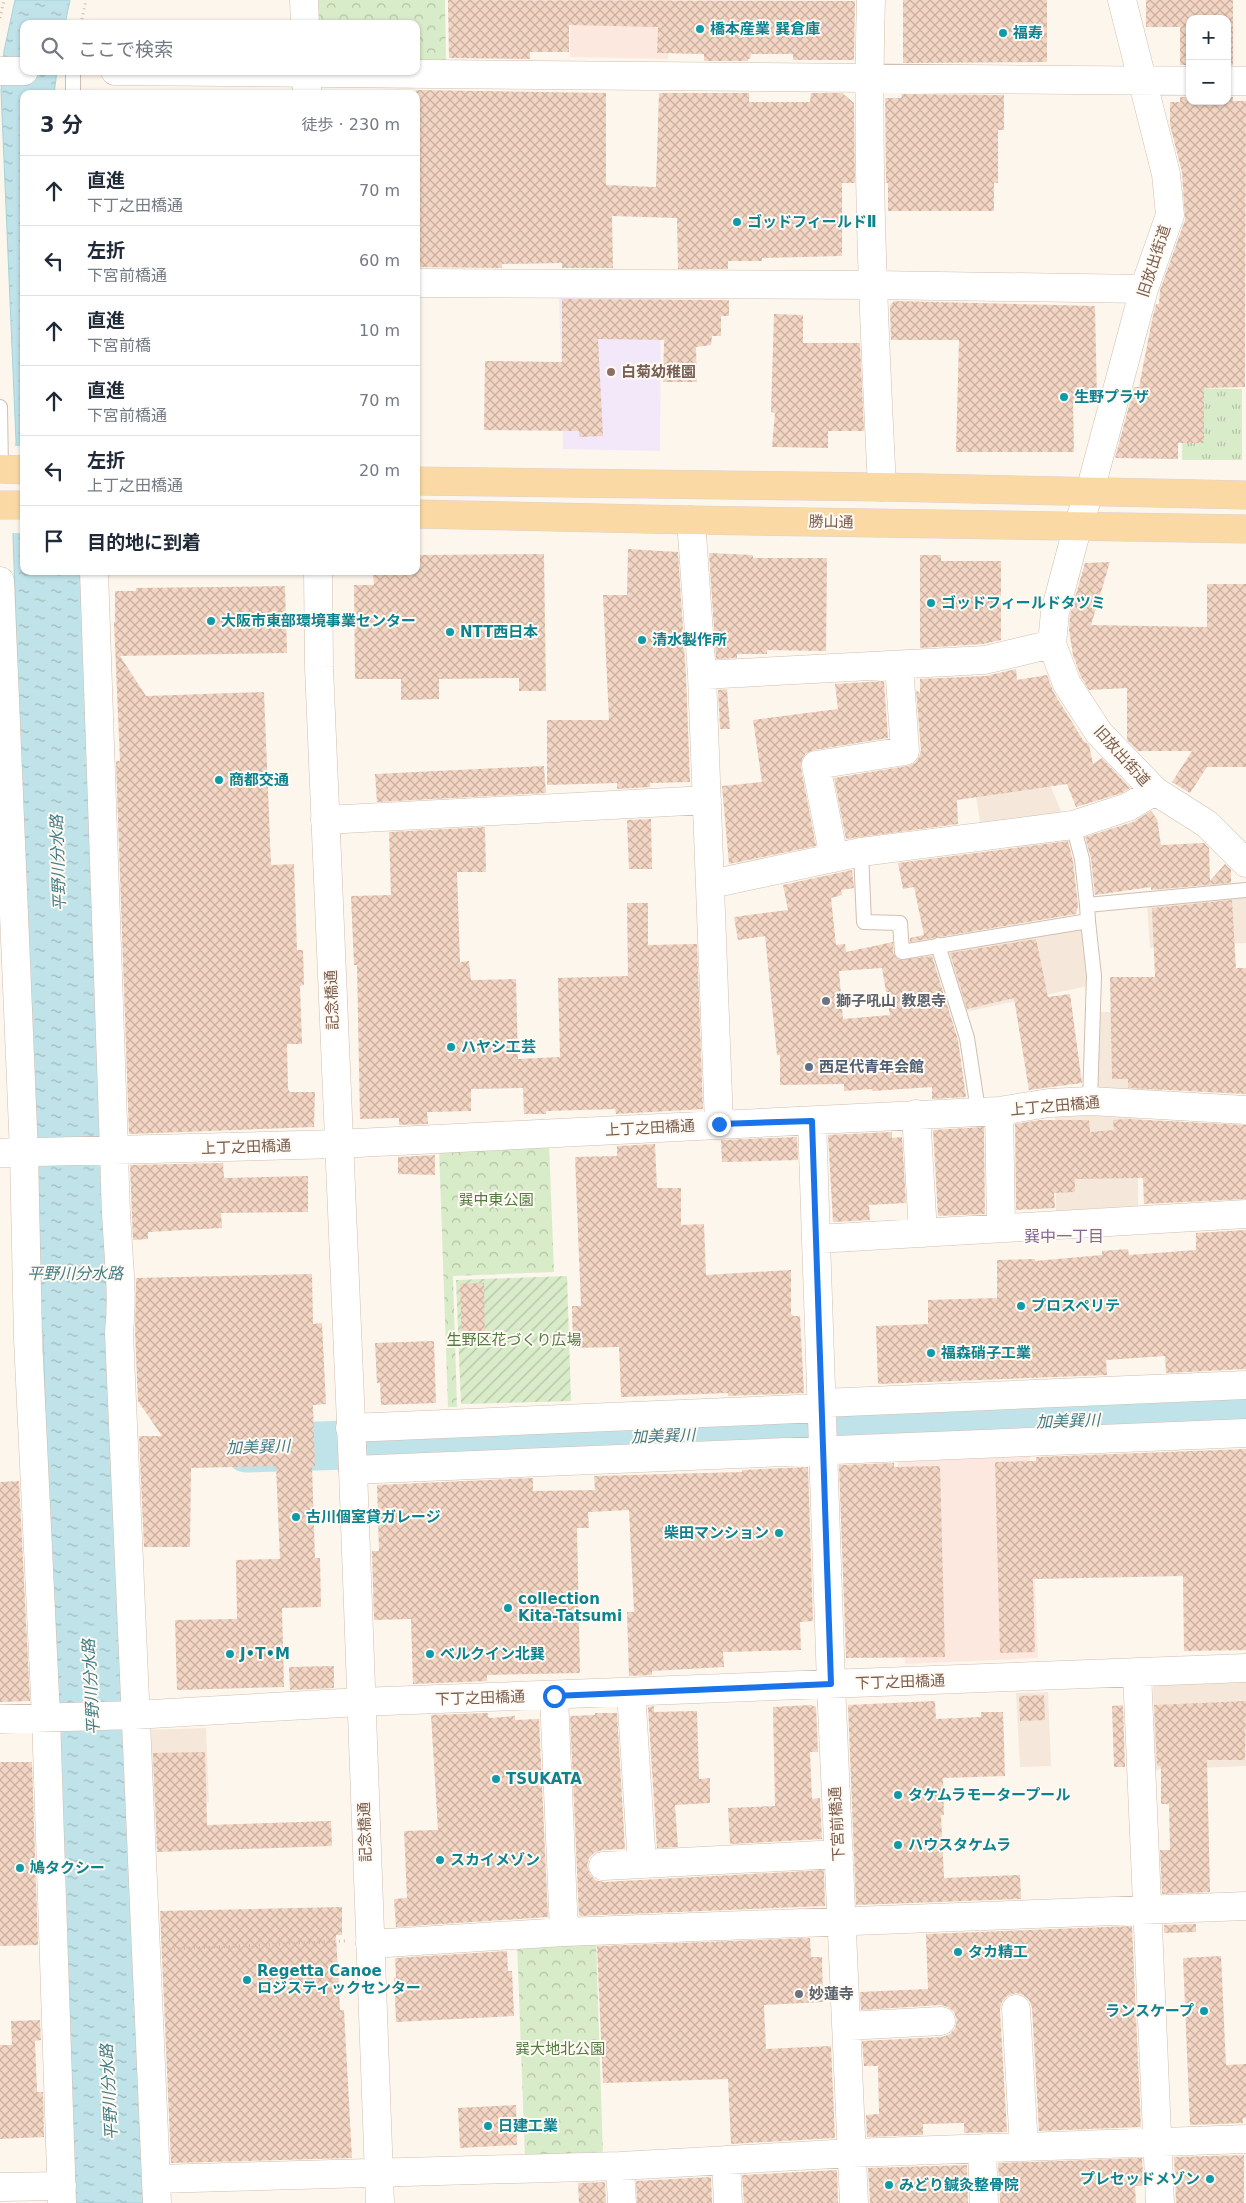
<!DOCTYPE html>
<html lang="ja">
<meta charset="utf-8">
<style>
:root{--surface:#fff;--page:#f6f6f7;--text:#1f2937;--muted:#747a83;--line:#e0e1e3}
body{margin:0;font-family:"DejaVu Sans","Noto Sans JP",sans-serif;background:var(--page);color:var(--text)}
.controls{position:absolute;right:15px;top:15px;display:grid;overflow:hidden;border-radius:10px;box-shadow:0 1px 4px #0004}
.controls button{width:45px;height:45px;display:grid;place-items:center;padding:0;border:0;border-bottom:1px solid var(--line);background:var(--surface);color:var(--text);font:25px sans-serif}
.stop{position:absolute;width:15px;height:15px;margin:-11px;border:4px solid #1a73e8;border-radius:50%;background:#fff}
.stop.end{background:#1a73e8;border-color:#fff;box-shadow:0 1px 5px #0008}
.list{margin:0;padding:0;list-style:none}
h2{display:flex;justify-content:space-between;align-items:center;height:65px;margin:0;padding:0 20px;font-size:21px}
h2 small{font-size:16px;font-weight:400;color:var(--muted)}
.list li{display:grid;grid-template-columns:32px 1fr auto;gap:15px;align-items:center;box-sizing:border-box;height:70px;padding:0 20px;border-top:1px solid var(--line)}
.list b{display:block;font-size:19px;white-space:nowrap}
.list p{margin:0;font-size:16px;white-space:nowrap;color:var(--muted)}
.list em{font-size:16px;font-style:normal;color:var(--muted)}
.icon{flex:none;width:28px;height:28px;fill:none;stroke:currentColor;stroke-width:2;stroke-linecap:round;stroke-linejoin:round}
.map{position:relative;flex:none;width:1246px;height:2203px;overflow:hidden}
.search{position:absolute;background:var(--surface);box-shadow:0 1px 4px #0004;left:20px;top:20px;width:400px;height:55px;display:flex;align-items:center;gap:12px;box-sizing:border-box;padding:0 18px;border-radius:10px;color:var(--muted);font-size:19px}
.panel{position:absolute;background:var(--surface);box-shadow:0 1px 4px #0004;left:20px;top:90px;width:400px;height:485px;border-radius:10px}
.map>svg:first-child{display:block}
</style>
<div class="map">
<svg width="1246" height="2203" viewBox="0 0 1246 2203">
<defs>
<pattern id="grass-tufts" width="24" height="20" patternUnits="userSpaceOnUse" patternTransform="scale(1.25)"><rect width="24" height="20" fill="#d8ecc9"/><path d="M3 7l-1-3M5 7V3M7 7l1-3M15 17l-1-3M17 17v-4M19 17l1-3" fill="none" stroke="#b4c2a5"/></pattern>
<pattern id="park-crowns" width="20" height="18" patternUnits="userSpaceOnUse" patternTransform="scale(1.25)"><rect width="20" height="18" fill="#d8ecc9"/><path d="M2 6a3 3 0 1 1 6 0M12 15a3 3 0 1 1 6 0" fill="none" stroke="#b4c2a5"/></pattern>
<pattern id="garden-furrows" width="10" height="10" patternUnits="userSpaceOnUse" patternTransform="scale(1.25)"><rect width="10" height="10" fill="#d8ecc9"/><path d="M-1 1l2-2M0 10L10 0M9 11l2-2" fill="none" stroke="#b4c2a5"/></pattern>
<pattern id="water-ripples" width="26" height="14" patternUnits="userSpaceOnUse" patternTransform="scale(1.25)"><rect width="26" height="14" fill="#bfe3e8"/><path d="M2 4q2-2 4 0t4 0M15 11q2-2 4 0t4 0" fill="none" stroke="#a0bbbe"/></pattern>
<pattern id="building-cross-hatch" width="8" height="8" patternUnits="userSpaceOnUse" patternTransform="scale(1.25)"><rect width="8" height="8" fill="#f3d5c3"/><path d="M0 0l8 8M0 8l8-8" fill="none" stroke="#cab0a1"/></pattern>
</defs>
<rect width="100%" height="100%" fill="#fdf6ec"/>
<path fill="#f5e8da" d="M1034 747 1064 818 981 828 969 753Z
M1246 895V943L1150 948 1147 904Z
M1081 927 1088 986 965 1012 949 952Z
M1098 1012H1156L1159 1097 1095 1092Z
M1138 1111V1206L1056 1211 1055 1112Z
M1246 1682V1766L1155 1770 1153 1684Z
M1048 1692 1051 1766 1020 1767 1016 1693Z
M206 1728 209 1802 145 1804 142 1730Z"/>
<path fill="#fde8e0" d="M571 0H669L668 59 570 57Z
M1030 1455 1038 1658 905 1664 898 1462Z"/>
<path fill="#f3e8fa" d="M559 295H661L660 451 563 449Z"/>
<path fill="url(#grass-tufts)" d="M1183 388 1242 389V460H1182Z"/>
<path fill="url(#park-crowns)" d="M308 0H445L446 61H416V24H308Z
M549 1143 554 1272 453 1276 457 1407H448L439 1147Z
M596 1940 603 2155 525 2158 517 1942Z"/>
<path fill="url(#garden-furrows)" d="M567 1276 571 1401 461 1404 456 1280Z"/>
<path fill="url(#water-ripples)" stroke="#a5d3da" d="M15 0H70L65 24H24V71H57L54 94H24V571H80L147 2203H73L54 1700 43 1332 33 1308V1136L13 534 16 441 1 90 4 51Z"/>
<path fill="#fdf6ec" d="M13 446H24V533H11Z"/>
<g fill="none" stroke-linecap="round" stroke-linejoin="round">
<path stroke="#bfe3e8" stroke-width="49" d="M247 1448 774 1433 1246 1414"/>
</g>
<path fill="url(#building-cross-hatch)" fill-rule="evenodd" d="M448 0 855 1 854 60H793V54H751L750 59H748V61H704V54L657 53 658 27 569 25V52H530V59L449 58Z
M903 0H1047V62L903 63Z
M1146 0H1233V65H1227V19H1190V65H1180V27H1146Z
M416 90 606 93V185L656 187 659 93H749V102H810L811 93H842L854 103 855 183H842V256L762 258V261H728V269H678L677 218 612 216 613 268H562V263L502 264V268L416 267Z
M902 94 1004 95V130H998V183H994V211H888V183H886L885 98H901Z
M1180 97H1190V101H1227V97H1233V101H1246L1245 387 1204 388V443H1178V459L1115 458 1134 387H1139L1152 320 1156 304H1159L1160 290 1185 220 1182 172 1170 125V102H1180Z
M562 299 729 300V316H721V336H712L711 345 696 347 697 382H663L664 340 598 339 603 436 579 437V431L484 430 485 361 562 362Z
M894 301 1095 306 1097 402H1073L1074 452H956L959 340H891L890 306Z
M774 314 803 315V343H860L864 431H828V448L772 447 775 413 771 412Z
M628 549 678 552 686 676 690 782 650 783V787L617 789V783L547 785V720H609L603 595H627Z
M709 553 753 555V558H827L826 651 767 650V654H737V658L716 659Z
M544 554 546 691H519V678L439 679V699L401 700V679H355L354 585H374L373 571H416V555Z
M920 555H941V561H1001V640L983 644 920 648Z
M1110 562 1091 625 1207 627V584H1246V767H1207L1190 793 1172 782 1192 751H1138L1127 740V688L1089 690 1081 677 1073 655 1069 630 1070 615 1085 563Z
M285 586 287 653 120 656 146 696 264 692 271 865 294 864 297 950H303L304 985 300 986 302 1044H287L288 1089 290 1092H315L314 1127 129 1134 116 761H120L114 622H115V591H136V588Z
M1016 669 1017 680 1047 675 1054 693 1083 740 1089 745 1093 764 1102 758 1130 788 1122 793 1076 807 1067 784 957 800 958 824 846 839 834 778 907 766 915 763 919 757 921 750 916 690 920 693V679L986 676Z
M884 681 888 738 814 750 806 753 802 759 801 768 816 846 729 864 722 786 762 782 753 720 838 709 835 684Z
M727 689 730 729H720L718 690Z
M544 766 546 793 377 802 375 774Z
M1151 811 1157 819 1161 845 1204 843 1209 848 1210 881 1225 864 1231 870V883L1151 890V887L1095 895 1091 858 1085 837 1133 822Z
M651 819 652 869H629L627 820Z
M485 827 486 872H457L460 962 469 961 471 980 516 979 518 1059 560 1057 558 978 628 976 627 903H648V945L697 944 703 1109 616 1114 615 1109 546 1111V1114H524L523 1088 471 1089V1111L427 1112 428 1124 399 1125V1118L360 1119 357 965H354L351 896 391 895 389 832Z
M1068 841 1073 861 1078 906 1076 914 910 942V938L924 935 914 887 903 889 898 863Z
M852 870 854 888 841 890 842 895 831 898 836 945 845 944 846 952 893 942V953L899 960 932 956 958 1040 966 1097 932 1099V1087L872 1091V1089L844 1091V1084L780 1085V1055H777L765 936 738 940 734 917 788 910 783 885ZM882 968 890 1015 843 1019 839 971Z
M1232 900 1236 968H1246V1094L1128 1088V1079H1112L1110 977H1155L1152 908Z
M1036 939 1048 997 1070 994 1082 1083 1029 1090 1014 998 967 1009 950 953Z
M1128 1119 1246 1125V1199L1144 1204 1143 1178 1075 1179V1192L1054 1193 1055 1208 1016 1210 1015 1124 1040 1120H1089L1090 1132 1114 1130 1113 1120Z
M984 1127 985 1214 938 1216 933 1130Z
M892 1132V1138L902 1137 906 1203 869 1205 870 1220 833 1222 828 1135Z
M797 1137 798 1160 722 1162 721 1140Z
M655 1144 657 1188H681V1225L704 1224 706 1275 791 1270V1314L793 1316H800L804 1393 728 1396V1393L621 1397 619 1347 573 1348 572 1306H581L575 1157 617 1156V1146Z
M435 1155V1175L398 1174V1157Z
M223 1163 224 1178 308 1176V1212L221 1213 222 1228 148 1232V1239L133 1240 130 1165Z
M1246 1230V1369L1166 1373 1165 1356 1106 1360 1107 1375 878 1384 876 1326 928 1324V1300L997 1298V1260L1035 1259V1261L1102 1255V1251L1128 1249 1129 1255 1196 1250V1233Z
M312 1274 313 1324 322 1323 326 1404 313 1405 315 1466H312L315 1558H320L321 1607 282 1608 284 1687 177 1690 175 1620 237 1619 236 1560 280 1559 276 1466 191 1468 190 1547H144L139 1436H162L138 1401 135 1333 136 1278Z
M484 1283 485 1344 462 1345 460 1284Z
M434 1341 436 1403 381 1405 380 1383H377L375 1343Z
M1246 1449V1650L1184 1651 1183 1576 1033 1579 1035 1652 1000 1653 995 1462 1036 1461V1457Z
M894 1463V1467L940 1466 945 1657 846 1658 839 1465Z
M808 1467 813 1621 800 1622 801 1650 723 1652 724 1667 652 1671V1675L629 1676 627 1612H634L629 1510 588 1512 589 1528H577L580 1673 487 1675V1681L413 1684 411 1619 374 1620 372 1551H379L377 1485 533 1478V1491L595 1490 594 1476 742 1472V1470Z
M19 1481 30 1701 0 1702V1482Z
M334 1666V1688L290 1690 289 1667Z
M1044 1695 1045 1720 1020 1721 1019 1696Z
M935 1701 936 1719 981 1717V1712H1003L1005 1776 943 1778 944 1815H941L944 1878 1020 1875 1021 1899 856 1905 848 1705Z
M1246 1701 1245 1760H1207L1210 1892 1162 1894 1160 1850H1170L1169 1804H1161V1766H1157L1154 1705Z
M811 1705 816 1707 818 1752H810L812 1799 820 1798 822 1839 730 1844 728 1808 775 1806 773 1707Z
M1123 1705 1125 1767H1114L1112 1706Z
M654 1706V1712L697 1711 699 1779 710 1778V1803L675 1805 678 1847 657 1848 648 1707Z
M488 1713V1717L491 1718 515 1716V1720L539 1719 548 1917 396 1927 394 1899 407 1898 404 1831 438 1830 431 1715Z
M595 1713H617L625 1849 602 1850 594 1853 589 1858 587 1866 590 1874 595 1880 604 1882 824 1870 825 1906 579 1916 570 1716 595 1715Z
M205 1752 207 1825 331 1821 332 1846 157 1852 153 1753Z
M0 1762H32L38 1945 0 1946Z
M342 1907V1935H336L340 2010H344L352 2158 171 2163 160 1911Z
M1196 1924V1932L1164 1933V1925Z
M1132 1926 1141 2127 1039 2131 1032 2008 1029 2000 1023 1995 1016 1993 1007 1996 1002 2002 1000 2010 1007 2132 964 2133V2123L923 2124V2135L867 2137 866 2115 879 2114 878 2066H864L862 2041 942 2037 950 2034 955 2028 957 2020 954 2012 948 2007 941 2005 861 2010 860 1992 928 1989 926 1934Z
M810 1938 811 1957H822L823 2002 764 2005 766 2049 831 2046 835 2138 731 2144 728 2079 603 2083 597 1946Z
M507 1951 508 1971H512L514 2016 396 2022 394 1978H396L395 1958Z
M1221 1956 1226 2065 1246 2064V2118H1243V2123L1190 2125 1183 1958Z
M40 2020 41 2040 35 2041 37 2092H43L44 2137 0 2139V2045H12L11 2021Z
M516 2105 517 2145 460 2148 458 2108Z
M1244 2155V2203H1176L1174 2157Z
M1142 2158 1144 2186H1135L1136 2203H1000L998 2163Z
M967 2165 968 2203H870L868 2168Z
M837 2170 838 2203H744L742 2175Z
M711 2177 712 2203H637L636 2181Z
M605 2182 606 2203H579L578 2183Z"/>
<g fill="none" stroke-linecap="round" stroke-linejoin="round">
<defs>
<path id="service" d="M73 71V94
M0 407 1 469
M1073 825 1082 859 1087 905
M861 852 864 922 900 923 902 952 1088 921 1087 905 1246 890
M1088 921 1094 976 1090 1101
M938 945 967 1038 978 1110"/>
<path id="minor" d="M304 0 305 24
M871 0C866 162 874 325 882 487
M1122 0 1166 174 1170 215 1144 289 1090 491 1078 525 1055 612 1052 644 1067 684 1099 733 1155 791 1207 824 1246 863
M0 71H24
M115 71 1190 81
M1227 81H1246
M416 283 874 285 1144 289
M691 520 702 675 719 1124
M94 571 114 1151C115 1177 115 1203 117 1229 119 1265 123 1297 119 1333L157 2203
M0 581 24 1153 28 1339 46 1717 62 2203
M702 675 985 660 1052 644
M325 820 707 800
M834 858 816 765 905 751 899 665
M711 884 861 852 1073 825 1128 807 1155 791
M999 1111 1001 1228
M916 1114 923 1233
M812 1121 831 1684 854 2203
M0 1153 337 1144 999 1111 1049 1103 1090 1101 1246 1110
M817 1239 1246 1214
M822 1403 1246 1385
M350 1428 822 1408
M353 1470 1246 1433
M1137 1672 1160 2203
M631 1692 642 1864
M554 1696 564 1932
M0 1719 134 1715 360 1702 1246 1668
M603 1866 839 1854
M370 1944 564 1932 1246 1906
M1016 2009 1024 2147
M846 2026 941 2021
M982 2149 984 2203
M726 2160 728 2203
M620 2166 622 2203
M156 2179 620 2166 852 2153 1246 2139
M0 2187 62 2186"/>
<path id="tertiary" d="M307 94V73
M318 571 319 667 353 1470 380 2203"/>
<path id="primary" d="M0 469 24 470
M416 481 882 487 1246 495
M0 505H24
M416 514 691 520 1246 529"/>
</defs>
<use href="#service" stroke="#d1beb0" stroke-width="16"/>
<use href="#minor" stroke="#d1beb0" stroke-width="29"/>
<use href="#tertiary" stroke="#d1beb0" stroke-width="29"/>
<use href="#primary" stroke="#dad1cd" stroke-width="29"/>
<path stroke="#d9b8a5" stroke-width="3" stroke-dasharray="1 4" stroke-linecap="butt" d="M0 18 4 0
M81 24 86 0
M174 1949 345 1941"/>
<use href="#service" stroke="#fff" stroke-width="14"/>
<use href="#minor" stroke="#fff" stroke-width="28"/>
<use href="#tertiary" stroke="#fff" stroke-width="28"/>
<use href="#primary" stroke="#fbd9a5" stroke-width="28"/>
</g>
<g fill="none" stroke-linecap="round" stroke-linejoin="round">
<path stroke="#1a73e8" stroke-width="6" d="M554 1696 831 1684 812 1121 719 1124"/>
</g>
<g fill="#0f9aa8" stroke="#fffaf3" stroke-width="2">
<circle cx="700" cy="29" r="5"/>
<circle cx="1003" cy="33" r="5"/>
<circle cx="737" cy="222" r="5"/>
<circle cx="1064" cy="397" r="5"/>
<circle cx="931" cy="603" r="5"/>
<circle cx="211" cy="621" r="5"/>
<circle cx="450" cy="632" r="5"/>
<circle cx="642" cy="640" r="5"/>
<circle cx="219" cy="780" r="5"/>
<circle cx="451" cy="1047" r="5"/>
<circle cx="1021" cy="1306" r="5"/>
<circle cx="931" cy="1353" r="5"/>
<circle cx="296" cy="1517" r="5"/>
<circle cx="779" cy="1533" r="5"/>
<circle cx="508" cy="1608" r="5"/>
<circle cx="230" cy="1654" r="5"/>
<circle cx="430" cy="1654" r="5"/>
<circle cx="496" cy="1779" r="5"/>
<circle cx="898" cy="1795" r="5"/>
<circle cx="898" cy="1845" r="5"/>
<circle cx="440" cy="1860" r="5"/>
<circle cx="20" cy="1868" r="5"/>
<circle cx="958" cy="1952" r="5"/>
<circle cx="247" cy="1980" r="5"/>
<circle cx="1204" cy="2011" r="5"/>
<circle cx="488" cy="2126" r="5"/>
<circle cx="1210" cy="2179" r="5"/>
<circle cx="889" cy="2185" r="5"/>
</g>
<circle fill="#8d6e63" stroke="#fffaf3" stroke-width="2" cx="611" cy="372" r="5"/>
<g fill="#6b7280" stroke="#fffaf3" stroke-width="2">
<circle cx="826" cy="1001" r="5"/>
<circle cx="799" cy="1994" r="5"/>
</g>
<circle fill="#5c6f8a" stroke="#fffaf3" stroke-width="2" cx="809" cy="1067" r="5"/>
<g text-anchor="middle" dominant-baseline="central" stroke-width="4" stroke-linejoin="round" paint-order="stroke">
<g font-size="15" font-weight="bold" fill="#0d838f" stroke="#fffaf3" text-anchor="start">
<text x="710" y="29">橋本産業 巽倉庫</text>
<text x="1013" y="33">福寿</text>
<text x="747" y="222">ゴッドフィールドⅡ</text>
<text x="1074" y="397">生野プラザ</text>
<text x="941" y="603">ゴッドフィールドタツミ</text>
<text x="221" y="621">大阪市東部環境事業センター</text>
<text x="460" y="632">NTT西日本</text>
<text x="652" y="640">清水製作所</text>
<text x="229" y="780">商都交通</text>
<text x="461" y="1047">ハヤシ工芸</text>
<text x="1031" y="1306">プロスペリテ</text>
<text x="941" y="1353">福森硝子工業</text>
<text x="306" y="1517">古川個室貸ガレージ</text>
<text x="769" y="1533" text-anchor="end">柴田マンション</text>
<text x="518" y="1599">collection<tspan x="518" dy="17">Kita-Tatsumi</tspan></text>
<text x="240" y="1654">J•T•M</text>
<text x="440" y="1654">ベルクイン北巽</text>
<text x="506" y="1779">TSUKATA</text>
<text x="908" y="1795">タケムラモータープール</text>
<text x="908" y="1845">ハウスタケムラ</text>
<text x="450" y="1860">スカイメゾン</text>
<text x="30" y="1868">鳩タクシー</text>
<text x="968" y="1952">タカ精工</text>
<text x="257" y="1971">Regetta Canoe<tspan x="257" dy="17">ロジスティックセンター</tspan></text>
<text x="1194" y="2011" text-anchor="end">ランスケープ</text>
<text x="498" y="2126">日建工業</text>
<text x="1200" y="2179" text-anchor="end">プレセッドメゾン</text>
<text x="899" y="2185">みどり鍼灸整骨院</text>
</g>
<g font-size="15" fill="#7a5c4d" stroke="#fffaf3">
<text transform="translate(1154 261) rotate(-72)">旧放出街道</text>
<text transform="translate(831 522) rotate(1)">勝山通</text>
<text transform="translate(1122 756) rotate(48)">旧放出街道</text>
<text transform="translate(332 1000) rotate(-92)">記念橋通</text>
<text transform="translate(1055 1106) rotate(-5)">上丁之田橋通</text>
<text transform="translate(650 1128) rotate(-3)">上丁之田橋通</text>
<text transform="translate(246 1147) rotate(-2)">上丁之田橋通</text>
<text transform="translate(900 1682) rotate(-2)">下丁之田橋通</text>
<text transform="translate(480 1698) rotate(-2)">下丁之田橋通</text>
<text transform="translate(837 1824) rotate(-93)">下宮前橋通</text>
<text transform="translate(365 1832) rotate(-92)">記念橋通</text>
</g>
<g font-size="15" font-weight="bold" fill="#785e54" stroke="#fffaf3" text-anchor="start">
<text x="621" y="372">白菊幼稚園</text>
</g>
<g font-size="15" font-weight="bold" fill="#5b616d" stroke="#fffaf3" text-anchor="start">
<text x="836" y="1001">獅子吼山 教恩寺</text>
<text x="809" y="1994">妙蓮寺</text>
</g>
<g font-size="15" font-weight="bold" fill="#4e5e75" stroke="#fffaf3" text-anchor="start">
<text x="819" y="1067">西足代青年会館</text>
</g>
<g font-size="15" fill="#537a41" stroke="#fffaf3">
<text x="496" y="1200">巽中東公園</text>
<text x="514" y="1340">生野区花づくり広場</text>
<text x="560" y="2049">巽大地北公園</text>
</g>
<g font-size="16" font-style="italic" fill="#437c86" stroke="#fffaf3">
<text transform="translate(58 863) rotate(-92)">平野川分水路</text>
<text x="75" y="1273">平野川分水路</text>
<text transform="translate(1068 1421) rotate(-2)">加美巽川</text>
<text transform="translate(663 1436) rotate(-2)">加美巽川</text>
<text transform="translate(258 1447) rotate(-2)">加美巽川</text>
<text transform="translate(91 1687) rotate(-93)">平野川分水路</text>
<text transform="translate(109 2092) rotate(-93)">平野川分水路</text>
</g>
<g font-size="16" fill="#846695" stroke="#fffaf3">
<text x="1064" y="1236">巽中一丁目</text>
</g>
</g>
</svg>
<div class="controls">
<button>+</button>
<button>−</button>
</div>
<div class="stop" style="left:554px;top:1696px"></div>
<div class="stop end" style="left:719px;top:1124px"></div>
<div class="search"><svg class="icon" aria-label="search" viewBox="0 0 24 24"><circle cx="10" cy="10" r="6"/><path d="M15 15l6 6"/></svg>ここで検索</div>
<section class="panel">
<h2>3 分<small>徒歩 · 230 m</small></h2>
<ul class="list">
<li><svg class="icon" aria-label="ahead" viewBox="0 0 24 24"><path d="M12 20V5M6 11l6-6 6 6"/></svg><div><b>直進</b><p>下丁之田橋通</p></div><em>70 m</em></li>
<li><svg class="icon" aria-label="left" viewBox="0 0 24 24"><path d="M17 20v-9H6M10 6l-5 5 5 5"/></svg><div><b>左折</b><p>下宮前橋通</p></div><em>60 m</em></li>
<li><svg class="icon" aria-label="ahead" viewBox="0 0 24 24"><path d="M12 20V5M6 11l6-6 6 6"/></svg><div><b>直進</b><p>下宮前橋</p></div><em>10 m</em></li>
<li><svg class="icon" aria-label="ahead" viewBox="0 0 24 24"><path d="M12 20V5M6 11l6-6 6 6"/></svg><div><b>直進</b><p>下宮前橋通</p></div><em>70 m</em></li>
<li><svg class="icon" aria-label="left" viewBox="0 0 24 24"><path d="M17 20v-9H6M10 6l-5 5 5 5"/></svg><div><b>左折</b><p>上丁之田橋通</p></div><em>20 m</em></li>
<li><svg class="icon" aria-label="arrive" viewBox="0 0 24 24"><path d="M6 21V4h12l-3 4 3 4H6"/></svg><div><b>目的地に到着</b></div></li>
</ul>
</section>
</div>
